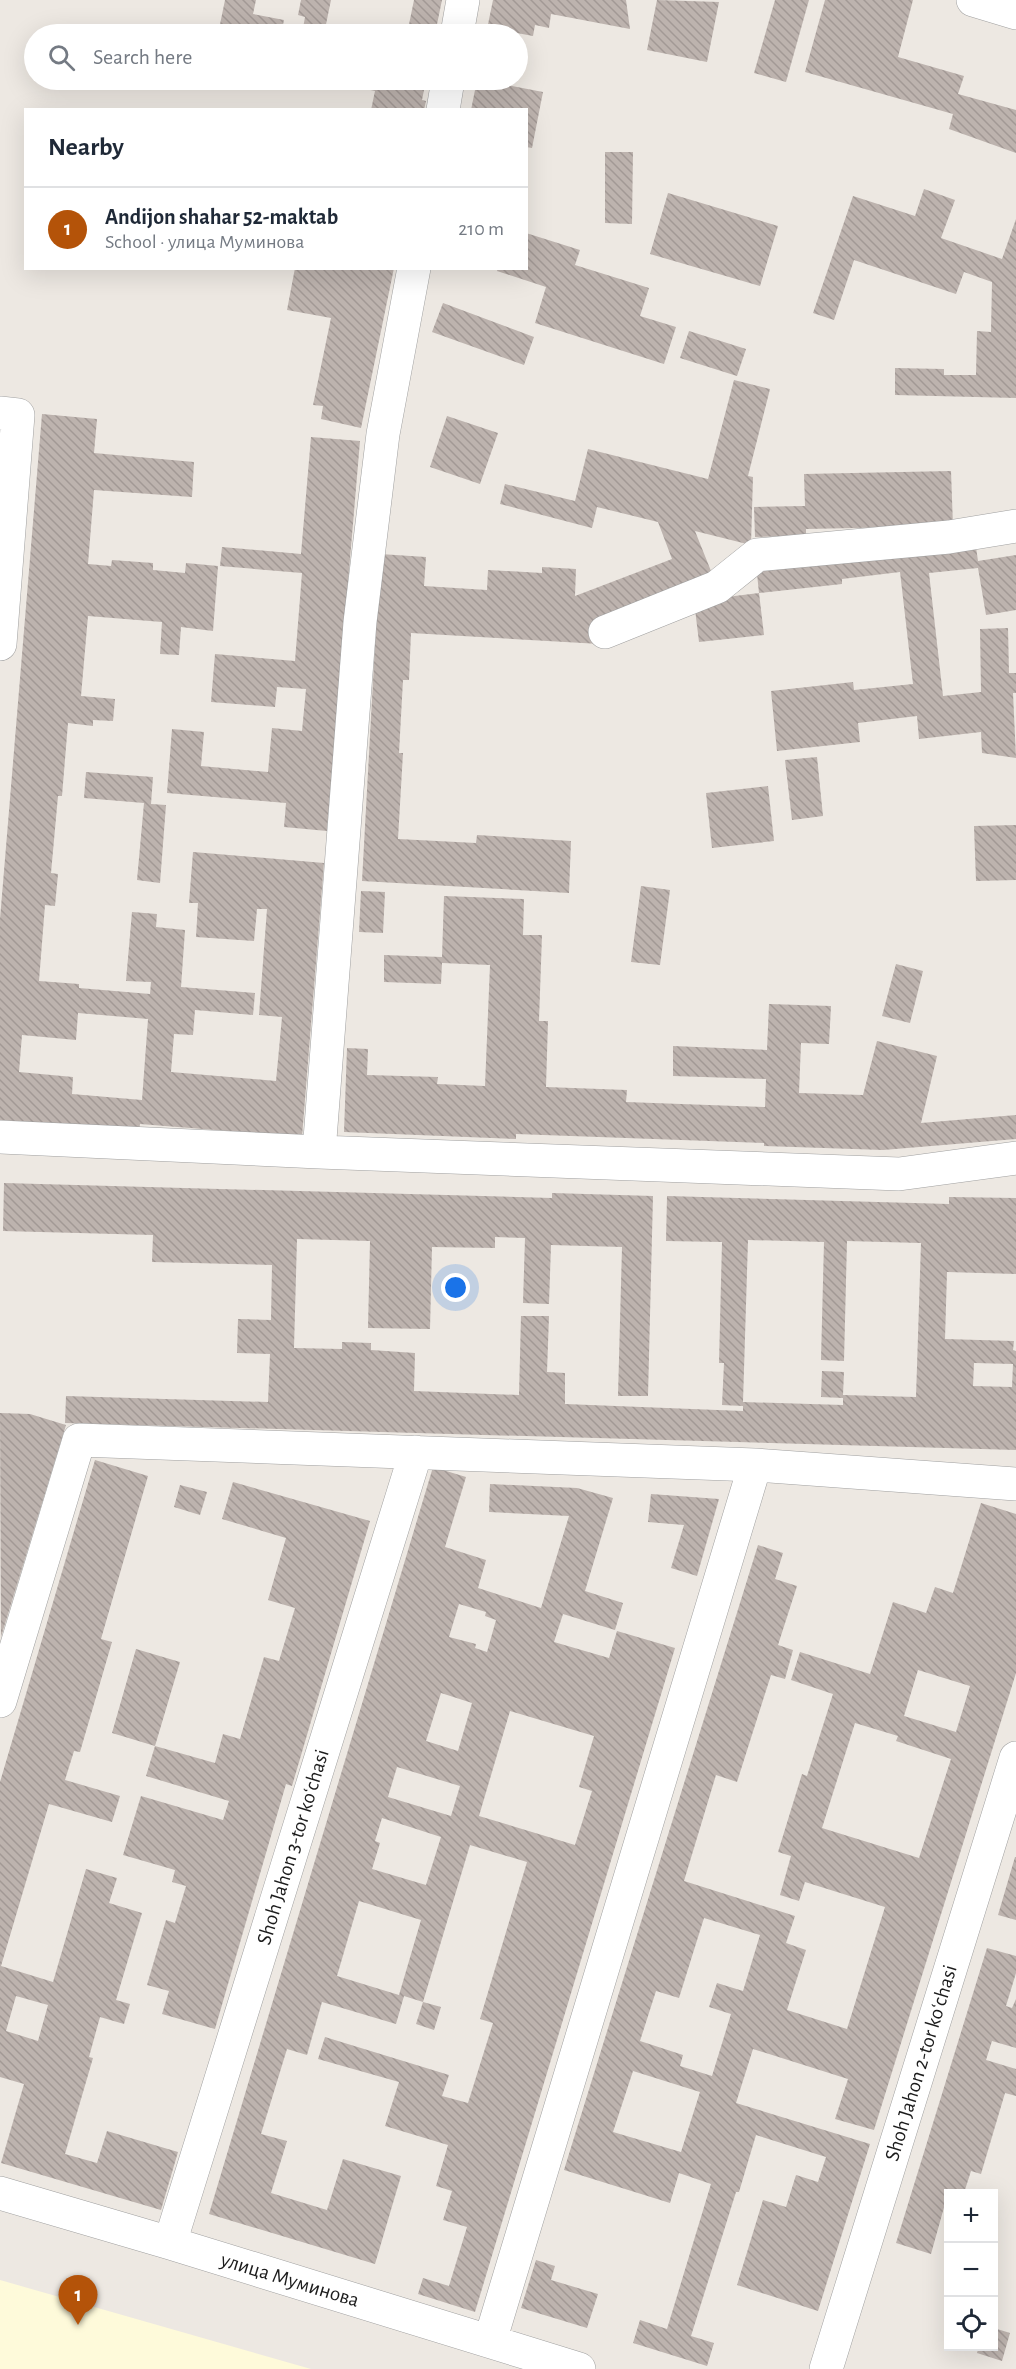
<!DOCTYPE html>
<meta charset="utf-8">
<style>
:root{--surface:#fff;--page:#f6f6f7;--text:#1f2937;--muted:#747a83;--line:#e0e1e3;--accent:#b45309}
body{margin:0;font-family:"Alegreya Sans",sans-serif;background:var(--page);color:var(--text)}
.controls{position:absolute;right:18px;bottom:18px;display:grid;overflow:hidden;border-radius:0px;box-shadow:0 6px 24px #0002}
.controls button{width:54px;height:54px;display:grid;place-items:center;padding:0;border:0;border-bottom:2px solid var(--line);background:var(--surface);color:var(--text);font:30px sans-serif}
.you{position:absolute;left:456px;top:1288px;width:21px;height:21px;margin:-15px;border:4px solid #fff;border-radius:50%;background:#1a73e8;box-shadow:0 0 0 9px #1a73e833}
.badge{display:grid;place-items:center;width:39px;height:39px;border-radius:50%;background:var(--accent);color:#fff;font-size:20px;font-weight:700}
.pin{position:absolute;translate:-50% -50px;filter:drop-shadow(0 2px 3px #0008)}
.pin::after{content:'';position:absolute;top:32px;width:21px;height:18px;background:inherit;clip-path:polygon(0 0,100% 0,50% 100%)}
.list{margin:0;padding:0;list-style:none}
h2{display:flex;justify-content:space-between;align-items:center;height:78px;margin:0;padding:0 24px;font-size:26px}
h2 small{font-size:20px;font-weight:400;color:var(--muted)}
.list li{display:grid;grid-template-columns:39px 1fr auto;gap:18px;align-items:center;box-sizing:border-box;height:84px;padding:0 24px;border-top:2px solid var(--line)}
.list b{display:block;font-size:22px;white-space:nowrap}
.list p{margin:0;font-size:20px;white-space:nowrap;color:var(--muted)}
.list em{font-size:20px;font-style:normal;color:var(--muted)}
.icon{flex:none;width:33px;height:33px;fill:none;stroke:currentColor;stroke-width:2;stroke-linecap:round;stroke-linejoin:round}
.map{position:relative;flex:none;width:1016px;height:2369px;overflow:hidden}
.search{position:absolute;background:var(--surface);box-shadow:0 6px 24px #0002;left:24px;top:24px;width:504px;height:66px;display:flex;align-items:center;gap:15px;box-sizing:border-box;padding:0 21px;border-radius:33px;color:var(--muted);font-size:22px}
.panel{position:absolute;background:var(--surface);box-shadow:0 6px 24px #0002;left:24px;top:108px;width:504px;height:162px;border-radius:0px}
.map>svg:first-child{display:block}
</style>
<div class="map">
<svg width="1016" height="2369" viewBox="0 0 1016 2369">
<defs>
<pattern id="building-back-hatch" width="6" height="6" patternUnits="userSpaceOnUse" patternTransform="scale(1.5)"><rect width="6" height="6" fill="#bdb3ae"/><path d="M-1 5l2 2M0 0l6 6M5-1l2 2" fill="none" stroke="#a29995"/></pattern>
</defs>
<rect width="100%" height="100%" fill="#ede8e2"/>
<path fill="#fefada" d="M0 2280 311 2369H0Z"/>
<path fill="url(#building-back-hatch)" fill-rule="evenodd" d="M225 0H256L253 14 284 20 281 34H218Z
M301 0H331L324 34H302L305 17 298 15Z
M414 0H442L435 34H407Z
M493 0H626L630 29 551 14 549 28 535 25 533 36 517 33 486 34Z
M657 0 719 2 707 62 647 50Z
M775 0H809L786 82 754 73Z
M825 0H913L898 57 964 76 958 94 1016 110V153L949 129 953 114 805 72Z
M354 80H426L422 100 426 101 424 110H371L375 91 353 86Z
M477 80H508L507 85 543 92 532 148 526 147V110H471Z
M605 152H633L632 224 605 223Z
M924 189 955 200 941 238 1002 259 1016 219V398L895 395V368L944 369V375H976L977 331 991 332 992 282 964 272 956 294 854 260 834 320 813 313 853 196 915 216Z
M668 193 778 226 760 286 650 254Z
M526 233 580 250 575 265 649 288 640 316 676 327 664 364 535 323 546 287 497 271 498 268H526Z
M295 268H394L361 428 321 419 323 406 313 405 331 318 287 310Z
M443 303 534 337 524 365 432 332Z
M689 331 746 349 737 376 680 358Z
M734 380 770 389 748 476 753 477 751 545 695 531 715 581 600 644 411 633 409 680H403L399 753H403L398 839 476 843 477 835 571 841 569 893 362 881 380 554 426 557 424 586 487 590 488 570 542 573V567L576 569 575 596 672 559 658 522 597 507 592 528 500 504 505 484 575 501 588 449 708 479Z
M42 414 97 419 94 453 194 462 192 497 94 490 88 564 111 566 112 560 153 563V570L185 573 186 563 218 566 213 631 181 627 179 655 160 654 162 622 88 616 81 696 115 699 113 721 93 720V726L68 723 62 796H58L51 873 58 874 55 906 45 905 39 981 79 984V988L150 994 151 982 126 981 132 912 157 914 156 927 185 930 181 987 255 993 253 1015 195 1010 193 1035 174 1034 171 1072 276 1081 282 1017 259 1015 267 909H257L254 941 196 937 198 903H189L193 852 324 863 302 1137 140 1124 139 1132 0 1120V919ZM78 1013 148 1019 142 1100 72 1094 73 1077 19 1072 22 1035 76 1040Z
M447 416 498 433 480 484 430 467Z
M311 437 360 441 327 831 284 827 286 803 167 793 172 729 204 732 201 766 268 772 272 728 302 731 306 689 277 687 275 707 211 702 215 654 295 661 302 573 220 566 222 547 301 554Z
M951 471 953 526 806 529V536L755 537 754 507 805 506 804 474Z
M975 540 978 561 1016 555V610L986 615 978 568 929 573 943 696 981 692 980 629 1008 628 1009 673H1016V693H1013L1016 758 982 753 981 732 919 739 917 716 858 723 860 742 777 751 771 691 853 682 854 690 913 684 900 572 842 579V584L759 593 764 635 699 642 694 601 759 593 756 564Z
M817 757 823 816 792 820 785 760Z
M86 772 153 777 151 804 166 805 160 883 137 880 144 803 84 798Z
M768 786 774 841 712 848 706 793Z
M1016 825V880L976 881 974 826Z
M641 886 670 890 660 965 631 962Z
M361 891 385 892 383 933 359 932Z
M444 896 524 899 523 935H542L539 1021H548L546 1087 627 1090 626 1102 765 1107 766 1079 673 1076V1046L767 1050 769 1004 831 1006 829 1044 801 1043 799 1093 863 1095 877 1041 937 1056 921 1123 1016 1115V1139L883 1150 764 1146V1143L516 1134V1139L344 1132 347 1048 368 1049 367 1075 438 1077 437 1084 485 1086 490 965 442 963 441 984 384 982V955L442 957Z
M896 964 923 971 910 1023 882 1016Z
M4 1183 552 1198V1193L653 1196 648 1396H618L622 1247 551 1245 549 1304 523 1303 525 1238 495 1237V1248L432 1247 430 1329 368 1328 370 1241 297 1239 294 1348 342 1349V1342L371 1343V1350L415 1353 414 1391 519 1395 521 1316H549L547 1372 565 1373V1404L743 1411V1406L722 1405 724 1363H719L722 1242 666 1241 667 1196 949 1204V1197L1016 1198V1274L947 1272 945 1339 1014 1341 1013 1350 1016 1351V1450L65 1423 66 1396 268 1402 270 1354 237 1353 238 1319 271 1320 272 1265 152 1262 153 1235 3 1231ZM748 1240 824 1242 821 1360 844 1361 847 1241 921 1243 916 1397 843 1395 844 1372 822 1371 821 1397 843 1398V1405L743 1402ZM974 1363 1013 1364 1012 1387 973 1386Z
M0 1413 30 1414 66 1425 1 1637Z
M95 1460 148 1476 101 1639 112 1642 80 1752 74 1751 65 1780 120 1796 112 1822 49 1804 1 1966 53 1982 86 1869 117 1878 109 1903 142 1913 116 2000 130 2004 124 2024 100 2017 89 2057 93 2058 65 2154 97 2163 107 2131 178 2152 161 2210 1 2163 24 2084 0 2077V1782ZM16 1996 48 2005 38 2041 6 2031Z
M433 1467 466 1477 445 1547 486 1560 478 1588 541 1608 569 1516 489 1512 490 1484 577 1488 613 1498 585 1591 623 1603 615 1630 563 1614 554 1642 609 1658 617 1631 675 1648 475 2312 418 2294 423 2278 449 2286 467 2227 443 2220 452 2191 436 2186 448 2145 385 2126 399 2082 318 2059 325 2037 449 2075 442 2096 468 2103 493 2023 480 2019 527 1862 470 1845 423 2002 404 1996 396 2024 322 2002 307 2055 287 2049 261 2134 287 2141 271 2193 327 2210 343 2159 401 2176 375 2264 209 2214ZM459 1604 486 1612 485 1616 496 1620 487 1652 475 1648 476 1644 449 1637ZM441 1693 472 1703 458 1751 426 1741ZM510 1711 594 1736 579 1787 592 1791 575 1845 479 1816ZM397 1767 460 1786 451 1816 388 1797ZM382 1818 441 1837 426 1885 372 1869 380 1843 375 1841ZM359 1901 421 1920 399 1995 337 1976Z
M233 1482 370 1521 292 1786 286 1784 215 2029 162 2014 169 1991 147 1985 166 1920 175 1923 186 1886 172 1882 175 1870 123 1855 141 1796 223 1820 229 1801 146 1776 155 1746 112 1733 136 1649 180 1662 155 1746 215 1763 223 1734 240 1739 264 1657 279 1661 295 1608 268 1600 286 1538 222 1519Z
M180 1485 207 1492 200 1515 174 1507Z
M651 1494 719 1499 697 1576 671 1568 684 1525 648 1522Z
M981 1503 1016 1514V1673L874 2130 835 2119 848 2079 753 2049 736 2103 870 2144 818 2311 737 2285 763 2200 786 2207 796 2175 818 2182 826 2157 756 2135 739 2192H736L691 2336 714 2343 707 2366 633 2343 640 2320 667 2329 711 2184 679 2173 670 2203 564 2170 758 1545 783 1553 775 1579 797 1586 778 1645 793 1650 785 1679 771 1675 737 1782 716 1775 684 1881 795 1916 786 1943 806 1950 787 2010 847 2029 885 1907 805 1882 799 1901 780 1895 791 1856 778 1852 802 1774 807 1776 833 1694 791 1680 800 1652 870 1674 893 1602 926 1613 935 1587 953 1593ZM918 1670 970 1686 956 1732 904 1716ZM855 1723 898 1736 896 1741 951 1759 919 1858 822 1828ZM704 1918 760 1935 743 1991 717 1983 709 2007 731 2014 712 2076 680 2066 683 2055 640 2041 656 1991 679 1998ZM633 2071 700 2092 681 2152 613 2132Z
M1015 1857H1016V1920L998 1915Z
M987 1948 1016 1956V1973L1006 2006 1012 2008 1016 1999V2048L992 2041 986 2060 1016 2069V2096L1005 2093 981 2174 971 2171 964 2193H948L931 2254 896 2243Z
M423 2002 441 2007 434 2030 416 2024Z
M536 2260 555 2266 551 2280 598 2294 587 2328 521 2308Z
M994 2328 1010 2333 1002 2361 977 2353 979 2346H994Z"/>
<g fill="none" stroke-linecap="round" stroke-linejoin="round">
<defs>
<path id="minor" d="M973 0 1016 13
M457 34 463 0
M443 110 448 80
M0 413 18 415 0 644
M605 632 717 587 757 555 949 537 1016 526
M0 1137 319 1152 899 1174 1016 1158
M319 1152 360 622 383 434 414 268
M0 1701 79 1440 755 1465 1016 1484
M0 2193 170 2243 579 2369
M170 2243 416 1452
M490 2341 755 1465
M826 2369 1016 1758"/>
</defs>
<use href="#minor" stroke="#a0a0a0" stroke-width="34"/>
<use href="#minor" stroke="#fff" stroke-width="33"/>
</g>
<g text-anchor="middle" dominant-baseline="central" stroke-width="4.5" stroke-linejoin="round" paint-order="stroke">
<g font-size="21" fill="#1c1c1c" stroke="#fff">
<text transform="translate(293 1847) rotate(-73)">Shoh Jahon 3-tor koʻchasi</text>
<text transform="translate(921 2063) rotate(-73)">Shoh Jahon 2-tor koʻchasi</text>
<text transform="translate(290 2280) rotate(17)">улица Муминова</text>
</g>
</g>
</svg>
<div class="controls">
<button>+</button>
<button>−</button>
<button><svg class="icon" aria-label="locate" viewBox="0 0 24 24"><circle cx="12" cy="12" r="6"/><path d="M12 2v4M12 18v4M2 12h4M18 12h4"/></svg></button>
</div>
<div class="you"></div>
<div class="pin badge" style="left:78px;top:2325px">1</div>
<div class="search"><svg class="icon" aria-label="search" viewBox="0 0 24 24"><circle cx="10" cy="10" r="6"/><path d="M15 15l6 6"/></svg>Search here</div>
<section class="panel">
<h2>Nearby<small></small></h2>
<ul class="list">
<li><span class="badge">1</span><div><b>Andijon shahar 52-maktab</b><p>School · улица Муминова</p></div><em>210 m</em></li>
</ul>
</section>
</div>
